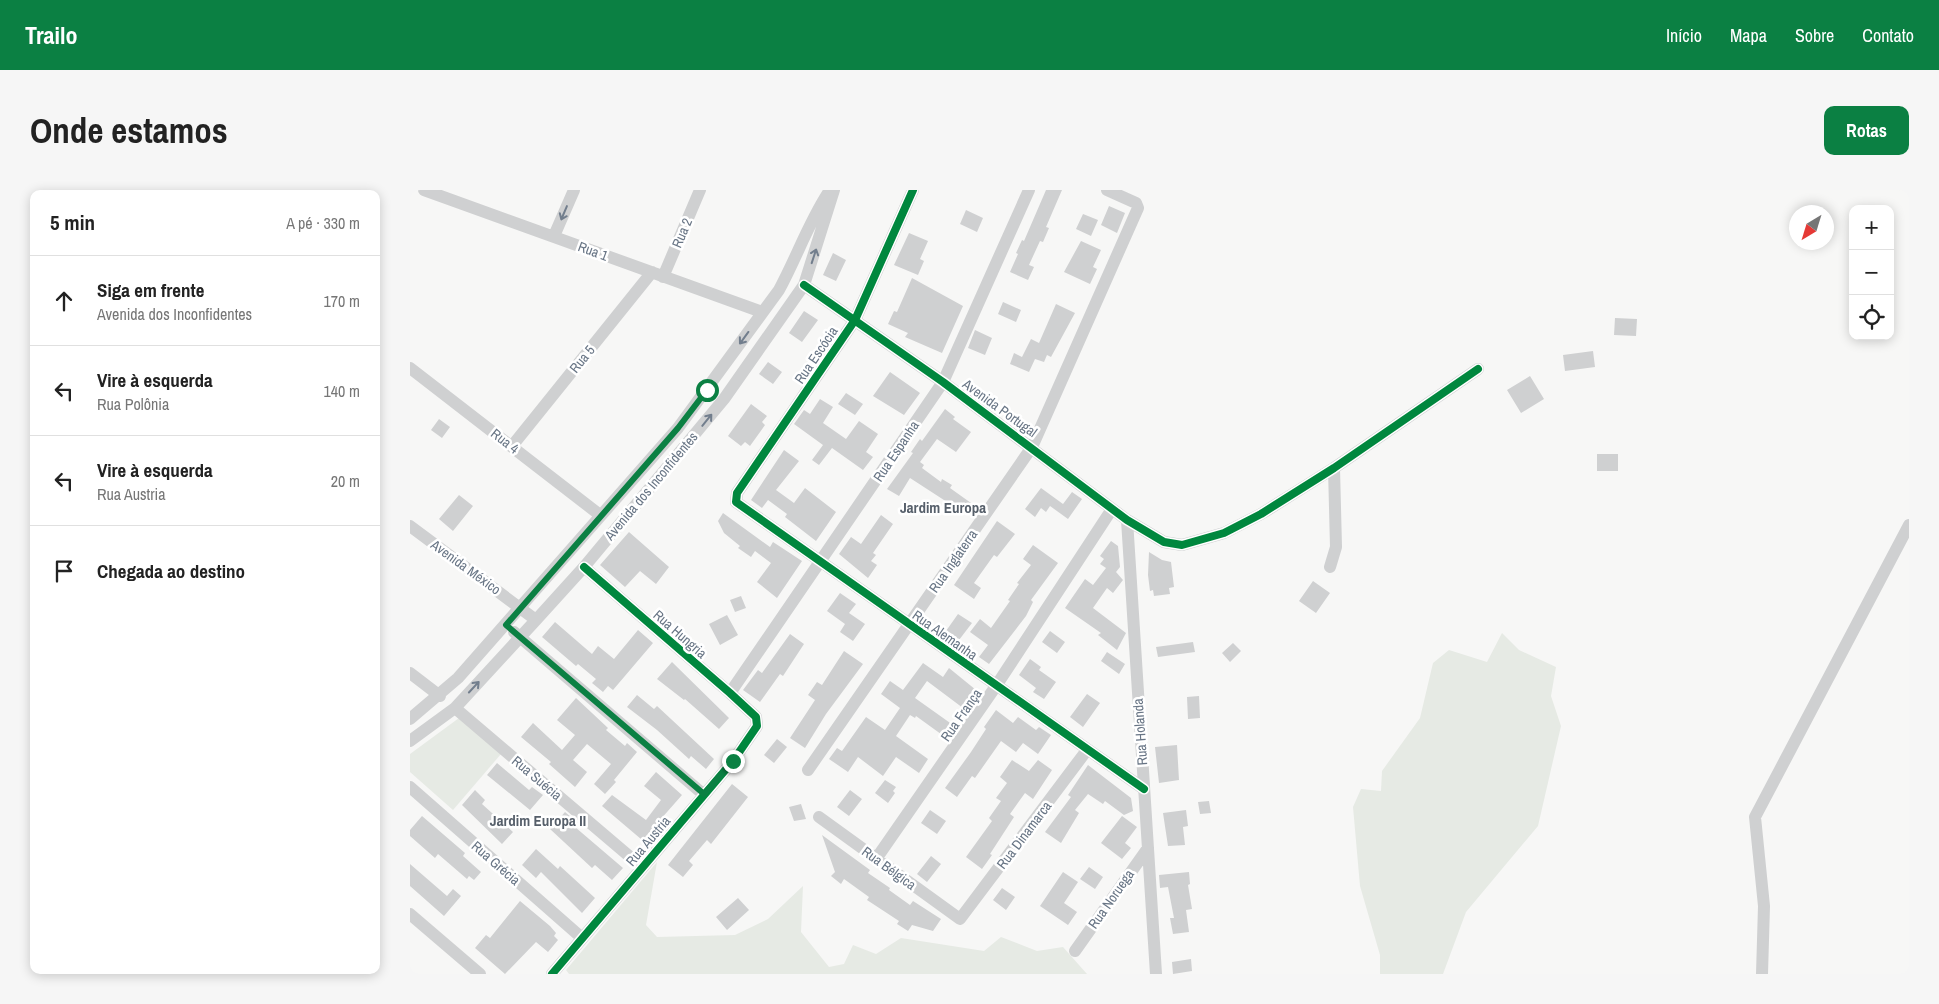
<!DOCTYPE html>
<html lang="pt">
<meta charset="utf-8">
<style>
:root{--surface:#fff;--page:#f6f6f6;--text:#222;--muted:#767676;--line:#e0e0e0;--accent:#0b8043}
body{margin:0;font-family:"Archivo Narrow",sans-serif;background:var(--page);color:var(--text)}
.controls{position:absolute;right:15px;top:15px;display:grid;overflow:hidden;border-radius:10px;box-shadow:0 2px 12px #0003}
.controls button{width:45px;height:45px;display:grid;place-items:center;padding:0;border:0;border-bottom:1px solid var(--line);background:var(--surface);color:var(--text);font:25px sans-serif}
.compass{position:absolute;left:1379px;top:15px;width:45px;height:45px;border-radius:50%;background:var(--surface);box-shadow:0 2px 12px #0003;rotate:218deg}
.stop{position:absolute;width:15px;height:15px;margin:-11px;border:4px solid #0b8043;border-radius:50%;background:#fff}
.stop.end{background:#0b8043;border-color:#fff;box-shadow:0 1px 5px #0008}
.list{margin:0;padding:0;list-style:none}
h2{display:flex;justify-content:space-between;align-items:center;height:65px;margin:0;padding:0 20px;font-size:21px}
h2 small{font-size:16px;font-weight:400;color:var(--muted)}
.list li{display:grid;grid-template-columns:32px 1fr auto;gap:15px;align-items:center;box-sizing:border-box;height:90px;padding:0 20px;border-top:1px solid var(--line)}
.list b{display:block;font-size:19px;white-space:nowrap}
.list p{margin:0;font-size:16px;white-space:nowrap;color:var(--muted)}
.list em{font-size:16px;font-style:normal;color:var(--muted)}
.icon{flex:none;width:28px;height:28px;fill:none;stroke:currentColor;stroke-width:2;stroke-linecap:round;stroke-linejoin:round}
.map{position:relative;flex:none;width:1499px;height:784px;overflow:hidden;border-radius:10px}
header{display:flex;align-items:center;gap:30px;box-sizing:border-box;height:70px;padding:0 25px;background:var(--accent);color:#fff}
header strong{font-size:24px}
nav{display:flex;gap:28px;margin-inline-start:auto;font-size:18px}
.intro{display:flex;align-items:center;justify-content:space-between;box-sizing:border-box;height:120px;padding:0 30px}
h1{margin:0;font-size:35px}
.button{padding:12px 22px;border-radius:10px;background:var(--accent);color:#fff;font-size:18px;font-weight:700}
main{display:flex;gap:30px;padding:0 30px}
aside{flex:1;background:var(--surface);border-radius:10px;box-shadow:0 2px 12px #0003}
.map>svg:first-child{display:block}
</style>
<header>
<strong>Trailo</strong>
<nav><a>Início</a><a>Mapa</a><a>Sobre</a><a>Contato</a></nav>
</header>
<div class="intro"><h1>Onde estamos</h1><a class="button">Rotas</a></div>
<main>
<aside>
<h2>5 min<small>A pé · 330 m</small></h2>
<ul class="list">
<li><svg class="icon" aria-label="ahead" viewBox="0 0 24 24"><path d="M12 20V5M6 11l6-6 6 6"/></svg><div><b>Siga em frente</b><p>Avenida dos Inconfidentes</p></div><em>170 m</em></li>
<li><svg class="icon" aria-label="left" viewBox="0 0 24 24"><path d="M17 20v-9H6M10 6l-5 5 5 5"/></svg><div><b>Vire à esquerda</b><p>Rua Polônia</p></div><em>140 m</em></li>
<li><svg class="icon" aria-label="left" viewBox="0 0 24 24"><path d="M17 20v-9H6M10 6l-5 5 5 5"/></svg><div><b>Vire à esquerda</b><p>Rua Austria</p></div><em>20 m</em></li>
<li><svg class="icon" aria-label="arrive" viewBox="0 0 24 24"><path d="M6 21V4h12l-3 4 3 4H6"/></svg><div><b>Chegada ao destino</b></div></li>
</ul>
</aside>
<div class="map">
<svg width="1499" height="784" viewBox="0 0 1499 784">
<rect width="100%" height="100%" fill="#f7f7f6"/>
<path fill="#e6eae4" d="M1092 443 1109 460 1146 477 1141 506 1151 536 1128 636 1056 722 1033 784H970V765L950 696 943 617 951 599 971 601 972 581 1010 528 1023 473 1039 460 1077 472Z
M49 528 91 564 43 620 0 582V564Z
M247 672 236 735 247 747 325 745 358 729 393 696 391 742 419 777 434 774 443 755 466 764 491 748 574 761 591 747 627 761 653 757 677 784H159L156 780Z"/>
<path fill="#cfd0d1" d="M636 0H652L636 37 639 38 633 52 630 51 619 75 624 77 618 90 600 82 608 64 606 63 612 50 614 51Z
M699 16 715 23 707 43 691 35Z
M556 20 573 28 567 42 550 34Z
M673 24 688 30 681 46 666 39Z
M499 43 518 51 510 69 514 71 508 85 484 75Z
M671 51 691 60 683 77 687 79 680 94 654 82Z
M423 63 436 70 426 91 413 85Z
M502 88 553 116 532 163 495 147 498 143 478 134 484 121 487 122Z
M593 112 611 120 606 132 588 124Z
M646 114 665 123 641 167 637 165 634 172 625 169 619 182 600 174 604 163 612 167 621 149 629 153Z
M394 121 408 130 392 152 379 143Z
M1205 128 1227 129 1226 146 1204 145Z
M565 140 582 148 575 165 558 158Z
M1183 161 1185 177 1155 181 1153 165Z
M358 172 372 182 363 194 349 184Z
M480 182 510 203 494 225 463 206Z
M1120 186 1134 209 1111 223 1097 200Z
M436 203 453 214 445 225 428 214Z
M410 209 423 217 413 233 436 249 449 231 468 244 456 262 463 267 453 280 422 258 409 275 402 270 413 255 384 234 394 220 400 224Z
M341 214 357 226 352 232 355 235 340 256 335 252 331 256 318 246Z
M535 219 545 227 543 229 561 242 546 262 527 249 510 272 514 275 512 278 531 292 532 289 542 295 540 298 561 313 554 323 500 288 489 306 477 299 503 263 501 262 510 249 512 251Z
M29 229 40 237 32 248 21 240Z
M374 260 389 271 366 300 384 313 395 298 426 322 406 351 375 327 377 324 358 310 352 318 341 310Z
M1187 264H1208V281H1187Z
M631 298 653 314 662 302 672 309 658 329 640 316 636 322 631 318 625 327 615 319Z
M49 305 63 316 43 341 29 329Z
M313 323 360 357 363 352 392 371 367 408 347 392 361 373 345 361 341 367 328 358 330 356 314 343 308 331Z
M471 325 483 334 463 363 466 365 461 371 467 375 458 388 429 364 441 347 451 354Z
M587 331 605 344 587 367 584 365 564 393 571 398 564 409 544 395Z
M219 342 259 377 246 394 230 381 215 397 190 375Z
M701 351 708 356 710 377 706 382 713 390 703 403 697 398 683 418 716 443 707 460 688 445 691 443 655 418 675 389 683 395 696 378 690 374 694 369 690 366Z
M623 355 648 373 621 410 623 412 616 426 579 474 569 467 578 455 560 442 570 429 581 438 600 411 598 410 609 394 607 393 621 375 613 369Z
M739 362 752 370 761 372 764 397 759 398 760 404 744 406 743 400 740 401 738 385Z
M903 391 920 403 906 423 889 411Z
M430 403 446 414 439 423 455 434 443 451 430 442 435 434 417 421Z
M331 406 336 418 325 422 320 410Z
M548 424 562 433 549 450 536 441Z
M317 425 328 445 310 455 299 434Z
M145 432 182 464 188 456 204 469 228 440 243 453 203 500 198 496 193 502 182 493 186 489 168 474 166 476 132 447Z
M640 441 655 452 647 463 632 452Z
M380 444 394 454 373 486 370 484 350 512 333 500 348 480 352 483Z
M783 452 785 462 748 467 746 457Z
M823 453 831 461 820 472 812 463Z
M434 461 453 474 416 524 395 558 380 548 405 510 398 505 407 492 412 495Z
M697 462 715 474 709 484 691 471Z
M620 469 631 477 629 480 646 492 634 509 623 502 626 498 609 485Z
M262 472 319 528 309 539 275 509 274 510 247 489Z
M513 473 533 487 539 478 566 500 553 518 517 491 505 508 543 535 535 547 506 526 505 528 500 525 486 546 518 569 509 583 486 567 473 586 448 567 438 582 419 569 427 558 432 561 456 527 475 540 490 518 471 504 480 491 493 500Z
M677 504 690 513 673 537 660 527Z
M227 505 244 519 247 516 304 569 296 579 281 566 279 569 247 540 217 517Z
M789 506 790 528 778 529 777 507Z
M166 508 198 538 196 540 215 556 217 553 227 562 204 590 206 592 195 604 184 594 201 574 177 554 163 570 177 582 165 597 139 574 141 572 111 547 123 533 152 560 165 545 147 530Z
M586 520 603 533 608 527 626 540 629 537 641 545 628 564 613 553 606 562 591 551 565 588 562 586 547 607 535 598 561 562 576 539 574 537Z
M367 549 377 557 364 573 354 565Z
M767 555 769 590 749 593 745 557Z
M602 570 619 581 628 570 642 580 623 609 615 603 600 624 604 627 580 664 582 665 572 679 556 667 582 631 579 628 591 611 586 608 597 593 590 587Z
M87 573 119 600 122 597 133 605 120 620 77 585Z
M678 575 721 608 723 621 714 625 695 611 693 614 678 604 665 620 669 623 651 653 635 642 661 607 658 605Z
M246 582 272 605 250 630 255 634 238 655 192 616 202 605 236 630 251 610 234 596Z
M475 590 486 597 483 601 485 603 478 613 465 603Z
M322 594 338 607 301 654 297 650 279 671 283 675 273 687 258 675Z
M65 600 75 610 72 614 103 642 92 654 52 615Z
M440 600 452 609 439 626 427 617Z
M799 611 801 623 790 624 788 612Z
M391 614 396 629 384 631 379 617Z
M520 620 536 631 527 644 511 633Z
M776 620 778 636 773 637 775 655 758 656 753 623Z
M155 622 168 633 165 637 213 678 202 690 185 675 182 678 140 639Z
M12 626 55 663 53 666 71 682 64 690 59 686 57 689 28 664 25 668 0 646V640Z
M712 626 727 637 715 653 721 658 712 669 691 653Z
M412 645 460 680 458 683 480 698 479 700 500 715 503 711 531 729 523 741 502 735 498 741 487 734 489 731 457 710 459 707 434 689 431 694 421 686 425 682Z
M126 659 148 679 150 676 185 708 172 723 131 682 126 688 112 675Z
M521 666 531 674 517 692 507 684Z
M0 674 37 706 43 699 51 706 34 726 0 696Z
M679 677 693 687 685 699 670 689Z
M653 682 668 692 654 713 667 722 658 735 630 716Z
M779 682 780 694 778 695 782 719 776 720 779 742 763 744 760 728H764L758 697 750 698 749 685Z
M592 698 605 707 596 720 583 710Z
M328 708 339 720 317 740 306 727Z
M110 711 140 736 146 743 144 746 148 750 138 762 126 752 95 784 65 758 76 745 80 748Z
M781 769 782 781 763 784 762 772Z"/>
<g fill="none" stroke-linecap="round" stroke-linejoin="round">
<path stroke="#cfd0d1" stroke-width="12" d="M14 0 352 122
M503 0 445 130 327 303 326 312 734 599
M144 46 164 0
M253 87 290 0
M394 95 533 192 717 330 754 352 772 355 814 343 851 324 924 278 1068 179
M0 178 190 325
M102 256 242 82
M717 330 746 784
M0 336 126 430
M920 377 926 357 924 278
M104 442 293 604
M0 483 30 506
M320 503 533 192 619 0
M45 518 232 677
M0 529 48 488 268 238 369 100C387 67 399 31 420 0
M0 551 45 518 126 430 174 377 314 209 394 95 424 0
M398 580 622 257 728 18 726 13 697 0
M0 597 172 748
M409 627 550 729 677 560
M466 669 586 496 702 319
M0 724 70 784
M665 761 738 658
M142 784 323 571 347 536 346 527 320 503 174 377
M1352 784 1354 716 1345 627 1499 335"/>
<defs>
<path id="cycleway" d="M503 0 445 130 327 303 326 312 734 599
M394 95 533 192 717 330 754 352 772 355 814 343 851 324 924 278 1068 179
M142 784 323 571 347 536 346 527 320 503 174 377"/>
</defs>
<use href="#cycleway" stroke="#fff" stroke-width="11"/>
<use href="#cycleway" stroke="#00873e" stroke-width="8"/>
</g>
<defs><path id="oneway-shaft" d="M-6 0H5M1.5-3L5.5 0L1.5 3" fill="none" stroke-width="1.6" stroke-linecap="round" stroke-linejoin="round" transform="scale(1.25)"/></defs>
<g stroke="#727e8d">
<use href="#oneway-shaft" transform="translate(154 23) rotate(113)"/>
<use href="#oneway-shaft" transform="translate(404 66) rotate(-72)"/>
<use href="#oneway-shaft" transform="translate(334 148) rotate(126)"/>
<use href="#oneway-shaft" transform="translate(297 230) rotate(-51)"/>
<use href="#oneway-shaft" transform="translate(64 497) rotate(-47)"/>
</g>
<g fill="none" stroke-linecap="round" stroke-linejoin="round">
<path stroke="#0b8043" stroke-width="6" d="M297 200 268 238 96 435 294 604 323 571"/>
</g>
<g text-anchor="middle" dominant-baseline="central" stroke-width="5" stroke-linejoin="round" paint-order="stroke">
<g font-size="14" fill="#687585" stroke="#fff">
<text transform="translate(272 43) rotate(-67)">Rua 2</text>
<text transform="translate(183 61) rotate(20)">Rua 1</text>
<text transform="translate(406 165) rotate(-56)">Rua Escócia</text>
<text transform="translate(172 169) rotate(-51)">Rua 5</text>
<text transform="translate(590 218) rotate(36)">Avenida Portugal</text>
<text transform="translate(95 251) rotate(38)">Rua 4</text>
<text transform="translate(486 261) rotate(-56)">Rua Espanha</text>
<text transform="translate(241 296) rotate(-50)">Avenida dos Inconfidentes</text>
<text transform="translate(543 371) rotate(-55)">Rua Inglaterra</text>
<text transform="translate(56 377) rotate(36)">Avenida México</text>
<text transform="translate(270 444) rotate(41)">Rua Hungria</text>
<text transform="translate(535 445) rotate(35)">Rua Alemanha</text>
<text transform="translate(551 525) rotate(-55)">Rua França</text>
<text transform="translate(730 542) rotate(-94)">Rua Holanda</text>
<text transform="translate(127 588) rotate(40)">Rua Suécia</text>
<text transform="translate(614 645) rotate(-53)">Rua Dinamarca</text>
<text transform="translate(238 651) rotate(-50)">Rua Austria</text>
<text transform="translate(86 673) rotate(41)">Rua Grécia</text>
<text transform="translate(479 678) rotate(36)">Rua Bélgica</text>
<text transform="translate(701 709) rotate(-55)">Rua Noruega</text>
</g>
<g font-size="15" font-weight="bold" fill="#565f6a" stroke="#fff">
<text x="533" y="317">Jardim Europa</text>
<text x="128" y="630">Jardim Europa II</text>
</g>
</g>
</svg>
<div class="controls">
<button>+</button>
<button>−</button>
<button><svg class="icon" aria-label="locate" viewBox="0 0 24 24"><circle cx="12" cy="12" r="6"/><path d="M12 2v4M12 18v4M2 12h4M18 12h4"/></svg></button>
</div>
<svg class="compass" viewBox="-18 -18 36 36"><path d="M0-13l5 13h-10z" fill="#e53935"/><path d="M0 13l5-13h-10z" fill="#767676"/></svg>
<div class="stop" style="left:297px;top:200px"></div>
<div class="stop end" style="left:323px;top:571px"></div>
</div>
</main>
